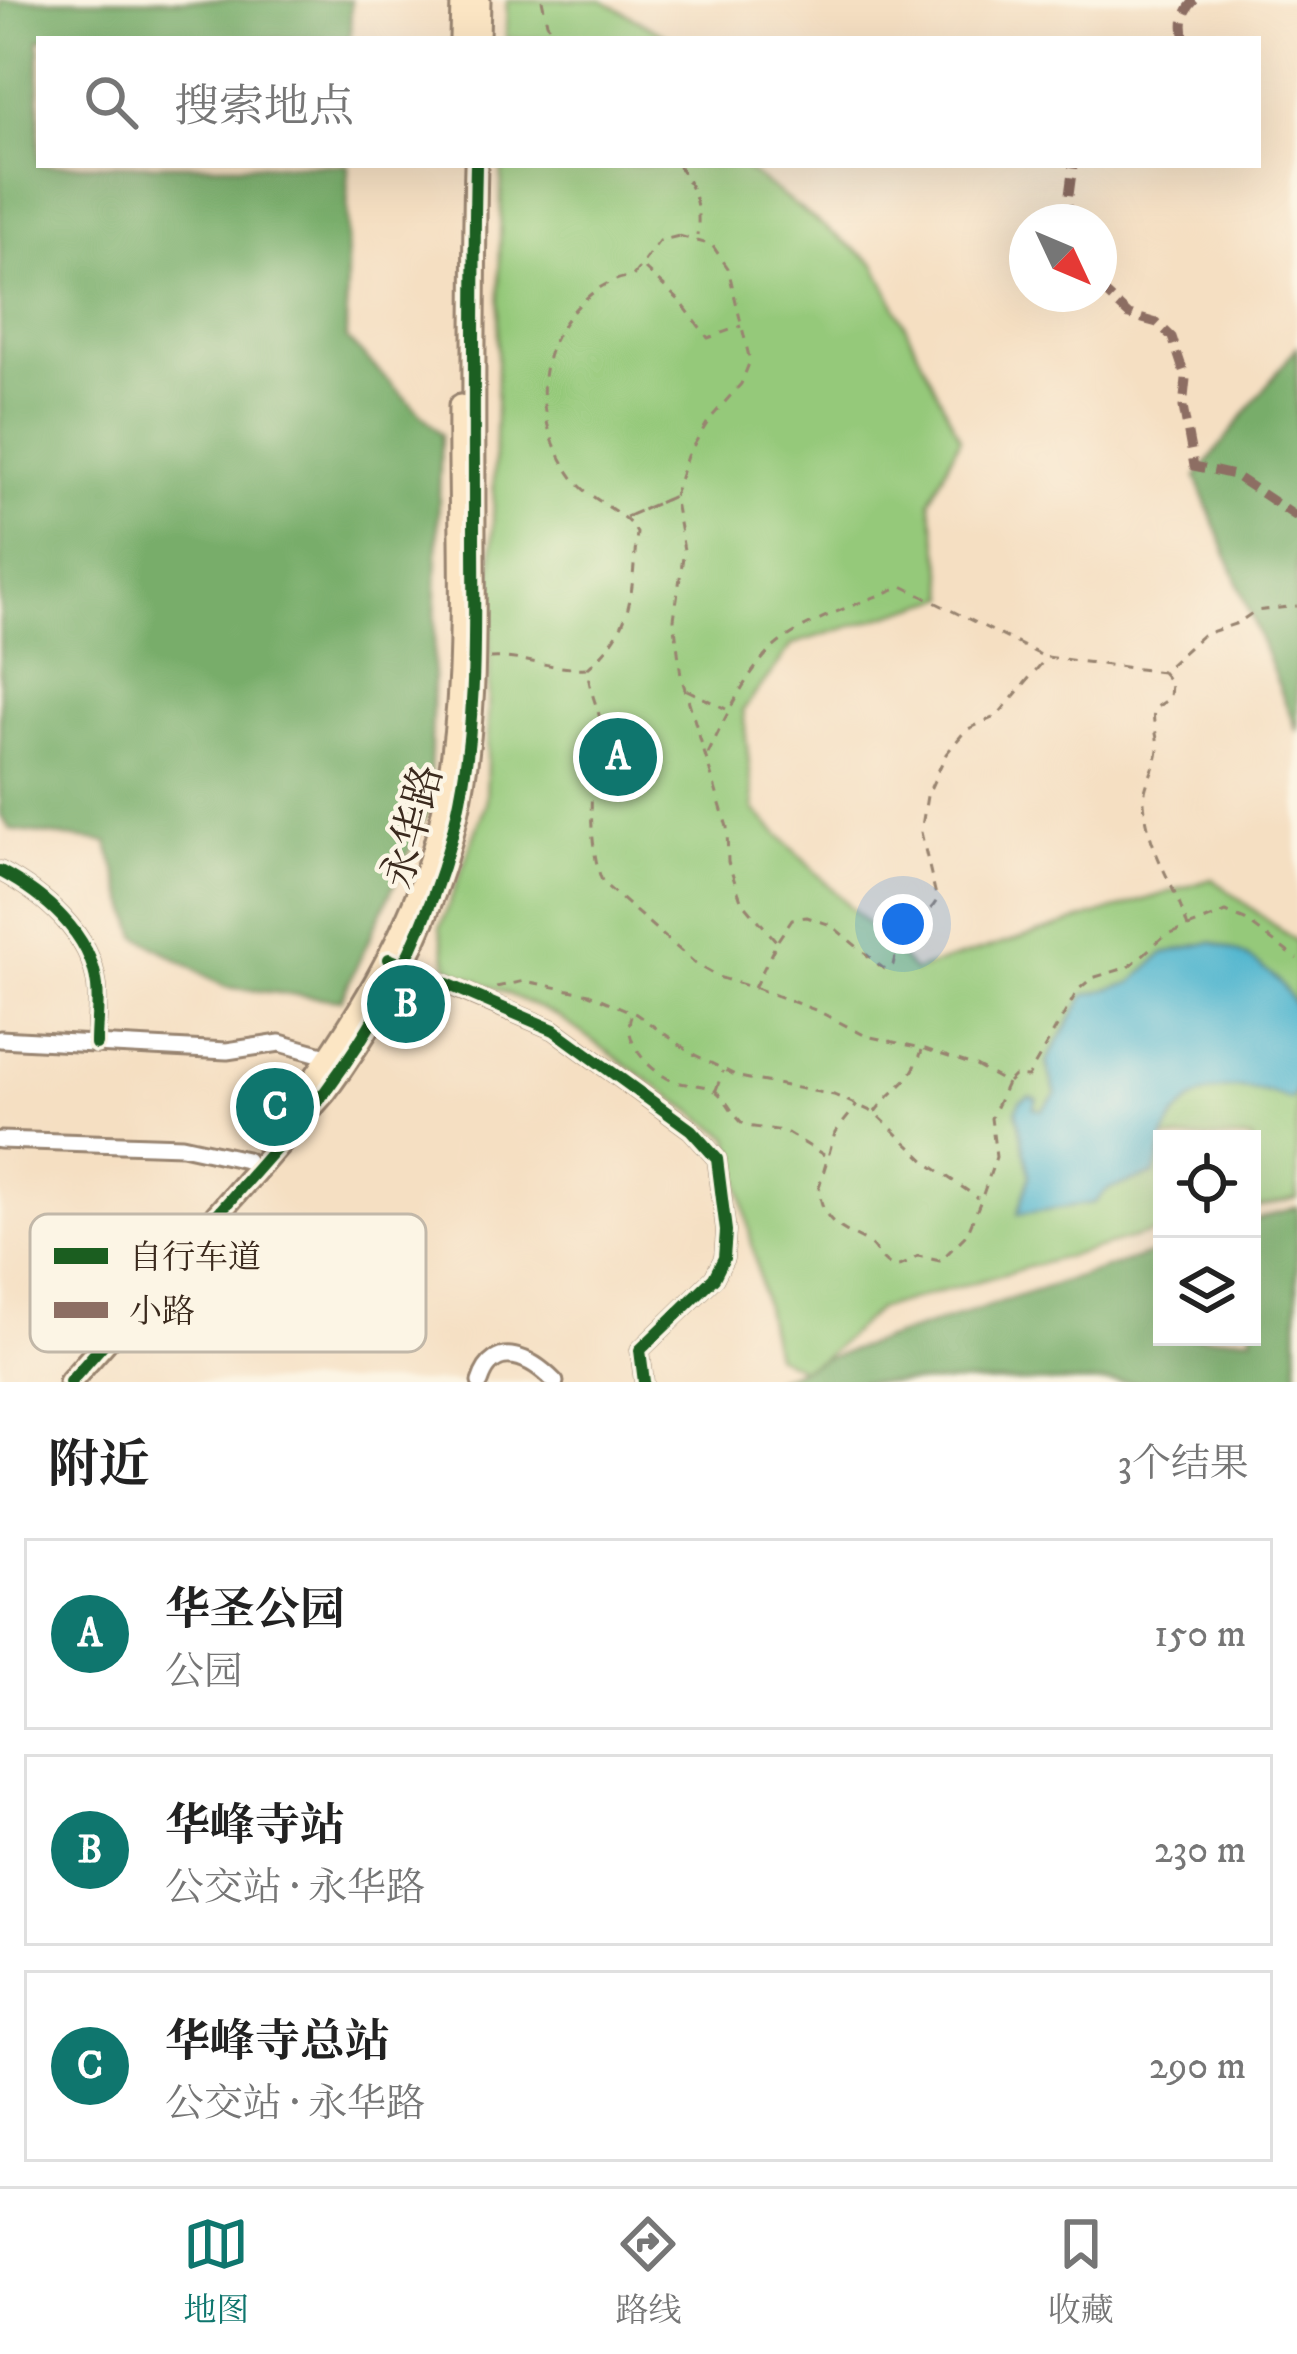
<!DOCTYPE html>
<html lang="zh">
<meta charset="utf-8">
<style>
:root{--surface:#fff;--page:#f2f2f2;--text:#222;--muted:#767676;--line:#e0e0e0;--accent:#0f766e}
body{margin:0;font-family:"IM FELL DW Pica","Noto Serif SC",serif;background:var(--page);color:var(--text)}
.controls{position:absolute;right:36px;bottom:36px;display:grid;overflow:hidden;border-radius:0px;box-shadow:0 12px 48px #0002}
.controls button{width:108px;height:108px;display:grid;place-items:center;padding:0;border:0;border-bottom:3px solid var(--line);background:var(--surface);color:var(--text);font:60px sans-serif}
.compass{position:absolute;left:1009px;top:204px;width:108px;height:108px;border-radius:50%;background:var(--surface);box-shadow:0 12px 48px #0002;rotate:134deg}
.you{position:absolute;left:903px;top:924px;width:42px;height:42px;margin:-30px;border:9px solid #fff;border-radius:50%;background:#1a73e8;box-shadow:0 0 0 18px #1a73e833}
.badge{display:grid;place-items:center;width:78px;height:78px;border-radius:50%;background:var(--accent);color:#fff;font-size:39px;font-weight:700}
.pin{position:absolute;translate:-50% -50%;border:6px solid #fff;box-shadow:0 3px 12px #0006}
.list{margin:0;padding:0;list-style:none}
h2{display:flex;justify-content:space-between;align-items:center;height:156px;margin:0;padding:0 48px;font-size:51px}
h2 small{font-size:39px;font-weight:400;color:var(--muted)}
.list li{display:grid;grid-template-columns:78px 1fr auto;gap:36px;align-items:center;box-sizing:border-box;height:192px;margin:0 24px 24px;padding:0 24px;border:3px solid var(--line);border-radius:0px}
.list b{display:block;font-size:45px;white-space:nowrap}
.list p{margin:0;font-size:39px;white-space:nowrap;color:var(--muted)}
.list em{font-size:39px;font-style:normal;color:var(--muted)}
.icon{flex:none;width:66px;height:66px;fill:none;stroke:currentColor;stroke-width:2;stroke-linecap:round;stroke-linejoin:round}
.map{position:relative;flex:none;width:1297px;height:1382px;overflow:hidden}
.search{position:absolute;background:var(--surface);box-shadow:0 12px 48px #0002;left:36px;right:36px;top:36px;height:132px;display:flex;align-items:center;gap:30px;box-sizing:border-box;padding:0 42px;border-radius:0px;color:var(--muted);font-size:45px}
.sheet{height:804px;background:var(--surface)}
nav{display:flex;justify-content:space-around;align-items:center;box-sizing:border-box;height:168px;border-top:3px solid var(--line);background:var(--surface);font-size:33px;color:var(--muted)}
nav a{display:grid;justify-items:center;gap:6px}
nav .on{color:var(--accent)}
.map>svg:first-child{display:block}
</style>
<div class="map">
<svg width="1297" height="1382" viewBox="0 0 1297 1382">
<rect width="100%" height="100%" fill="#fcf5e5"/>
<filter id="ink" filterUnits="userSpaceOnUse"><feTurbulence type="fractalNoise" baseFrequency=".00833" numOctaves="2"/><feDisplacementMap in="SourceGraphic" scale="24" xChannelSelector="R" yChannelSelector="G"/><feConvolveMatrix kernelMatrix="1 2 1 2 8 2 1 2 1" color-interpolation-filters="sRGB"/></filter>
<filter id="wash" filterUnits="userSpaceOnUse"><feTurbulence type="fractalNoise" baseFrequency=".004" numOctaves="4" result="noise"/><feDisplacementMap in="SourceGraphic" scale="48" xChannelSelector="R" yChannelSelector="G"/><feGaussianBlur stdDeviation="2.7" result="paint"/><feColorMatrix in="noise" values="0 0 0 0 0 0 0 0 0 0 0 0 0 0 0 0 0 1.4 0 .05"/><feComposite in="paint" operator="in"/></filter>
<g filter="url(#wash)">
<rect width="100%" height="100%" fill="#f5dfc2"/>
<path fill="#95c97a" stroke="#687a4c" stroke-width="3" d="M507 0H602L672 39H506Z
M502 165H740L875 264 960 438 930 501 948 597 793 644 743 710 754 810 914 971 1212 879 1297 942V1198L1252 1209V1139H1162V1230L878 1309 808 1372 775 1355 730 1138 559 1017 448 967 440 928 486 804Z"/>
<path fill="#78ad6a" stroke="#5a6c44" stroke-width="3" d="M0 0H351L350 39H39V165H348L346 338 441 434 429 809 341 1000 225 987 137 936 107 842 11 830 0 815Z
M1297 347V732L1196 477Z
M1297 1207V1382H769L821 1360 1162 1250V1337H1252V1221Z"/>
<path fill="#51b6cf" stroke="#467076" stroke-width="3" d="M1211 942C1244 951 1289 978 1297 1014 1297 1037 1297 1068 1297 1091L1291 1100C1245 1082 1193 1079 1167 1130 1161 1143 1160 1158 1155 1174L1108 1189 1094 1203 1018 1214 1030 1176 1016 1110 1020 1101 1030 1096 1037 1099 1034 1108 1042 1110 1056 1094 1046 1062 1085 995 1131 983 1164 953Z"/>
</g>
<g filter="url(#ink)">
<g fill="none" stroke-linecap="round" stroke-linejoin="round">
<defs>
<path id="street" d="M0 871C43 894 91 933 97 986 99 1004 96 1025 96 1044
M397 963 554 1030 691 1130 717 1159 726 1231 724 1258 714 1278 640 1350 644 1382
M0 1039 227 1051 280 1043 330 1057
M0 1140 182 1146 246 1160
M480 1382C494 1337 533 1359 555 1382"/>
<path id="secondary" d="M461 39 462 0
M478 39 479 0
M289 1114C350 1030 411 935 438 833 473 696 458 546 460 406
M70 1382 325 1092C386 1009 435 916 457 814 478 721 474 625 474 531 474 409 473 287 476 165"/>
</defs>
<use href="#street" stroke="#988470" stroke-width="21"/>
<use href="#secondary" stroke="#988470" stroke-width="27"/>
<path stroke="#988470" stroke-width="3" stroke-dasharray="9 9" stroke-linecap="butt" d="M542 0 547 23 557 39
M678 165C694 189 701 206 697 235
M679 236 712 245 728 268 750 361 741 384 709 420 687 456 674 496 684 550 674 619 681 676 727 827 728 862 741 900 777 942 754 988 718 977 697 965 603 883C592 860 589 806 593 779 595 763 603 750 602 732 601 710 588 693 588 668 637 623 630 595 637 533 623 509 591 502 574 479 532 422 531 349 584 300 600 286 612 279 633 276L659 241Z
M645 269 680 301 708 338 741 326
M626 517 674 496 626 517
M490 658C523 656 552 670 586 668
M687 690 726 709
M708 754C724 720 749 665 780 642 816 616 862 603 902 586L1045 657
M1188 928C1175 883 1148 854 1144 802 1143 784 1158 765 1158 747 1157 732 1152 724 1154 709L1170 698 1171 683 1162 672 1202 635 1238 623 1255 611 1297 606
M778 940 792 919 807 917 831 925 884 969 893 965C897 949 899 929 913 919 925 911 930 913 937 900L921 832 927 796 946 754 966 730 997 716 1047 657 1162 672
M496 987 525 981 589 994 636 1014 695 1055 739 1077 834 1095 875 1113 930 1165 978 1198
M756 988 818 1011 866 1036 922 1048 976 1066 1007 1083 991 1118 996 1157 981 1200 967 1234 940 1261 918 1256C883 1282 883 1251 865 1241 840 1228 821 1222 819 1187L835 1133 857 1105
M631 1016C622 1043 652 1074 676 1082 689 1086 703 1083 714 1090 728 1099 732 1116 746 1126L784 1131 824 1155
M1008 1082 1014 1076 1028 1077 1078 990 1092 978 1129 967 1163 937 1226 912 1245 920 1297 959
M716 1090 723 1071
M875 1112C895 1085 910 1086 922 1050"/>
<use href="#street" stroke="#fff" stroke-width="15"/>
<use href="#secondary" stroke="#fce6c4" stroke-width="21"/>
<path stroke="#8d6e63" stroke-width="9" stroke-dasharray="18 9" stroke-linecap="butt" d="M1185 39C1181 23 1183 12 1195 0
M1070 222 1068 203 1073 165
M1099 287 1129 315 1157 323 1172 337 1186 379 1183 407 1194 466 1234 475 1297 517"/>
<defs>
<path id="cycleway" d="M0 871C43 894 91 933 97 986 99 1004 96 1025 96 1044
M389 959 554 1030 691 1130 717 1159 726 1231 724 1258 714 1278 640 1350 644 1382
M70 1382 325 1092C386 1009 435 916 457 814 478 721 474 625 474 531 474 409 473 287 476 165"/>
</defs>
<use href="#cycleway" stroke="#fcf5e5" stroke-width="20"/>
<use href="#cycleway" stroke="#1b5e20" stroke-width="12"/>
</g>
</g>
<g text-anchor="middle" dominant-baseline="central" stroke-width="9" stroke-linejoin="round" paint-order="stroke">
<g font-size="42" fill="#3b2a1e" stroke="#fcf5e5">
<text transform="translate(414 827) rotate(-75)">永华路</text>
</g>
</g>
<rect x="30" y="1214" width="396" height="138" rx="18" fill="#fcf5e5" stroke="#c2b8a9" stroke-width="3"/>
<rect x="54" y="1248" width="54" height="16" fill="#1b5e20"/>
<rect x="54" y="1302" width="54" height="16" fill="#8d6e63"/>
<g font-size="33" fill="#3b2a1e">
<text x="129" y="1268">自行车道</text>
<text x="129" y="1322">小路</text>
</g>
</svg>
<div class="controls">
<button><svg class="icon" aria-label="locate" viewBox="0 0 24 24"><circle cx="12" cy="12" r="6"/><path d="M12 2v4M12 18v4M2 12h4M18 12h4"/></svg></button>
<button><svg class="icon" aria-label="layers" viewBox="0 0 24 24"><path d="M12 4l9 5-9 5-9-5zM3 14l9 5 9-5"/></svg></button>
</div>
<svg class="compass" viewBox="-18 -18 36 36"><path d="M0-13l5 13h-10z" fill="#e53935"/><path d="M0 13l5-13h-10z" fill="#767676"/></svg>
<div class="you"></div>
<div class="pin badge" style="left:618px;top:757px">A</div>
<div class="pin badge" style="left:406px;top:1004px">B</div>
<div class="pin badge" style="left:275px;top:1107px">C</div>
<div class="search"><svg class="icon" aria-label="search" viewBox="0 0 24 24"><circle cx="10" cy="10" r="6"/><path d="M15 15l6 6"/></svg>搜索地点</div>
</div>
<section class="sheet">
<h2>附近<small>3个结果</small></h2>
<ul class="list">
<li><span class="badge">A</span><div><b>华圣公园</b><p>公园</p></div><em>150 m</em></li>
<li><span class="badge">B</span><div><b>华峰寺站</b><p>公交站 · 永华路</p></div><em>230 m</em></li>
<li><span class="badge">C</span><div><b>华峰寺总站</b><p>公交站 · 永华路</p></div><em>290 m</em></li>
</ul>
</section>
<nav>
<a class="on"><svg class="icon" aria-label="map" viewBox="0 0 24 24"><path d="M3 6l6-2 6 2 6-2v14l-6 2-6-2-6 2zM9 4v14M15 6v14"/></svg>地图</a>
<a><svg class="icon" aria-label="directions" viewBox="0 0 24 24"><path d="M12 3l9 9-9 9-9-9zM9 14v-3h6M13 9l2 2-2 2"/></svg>路线</a>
<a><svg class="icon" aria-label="saved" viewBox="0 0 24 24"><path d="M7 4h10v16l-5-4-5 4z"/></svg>收藏</a>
</nav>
